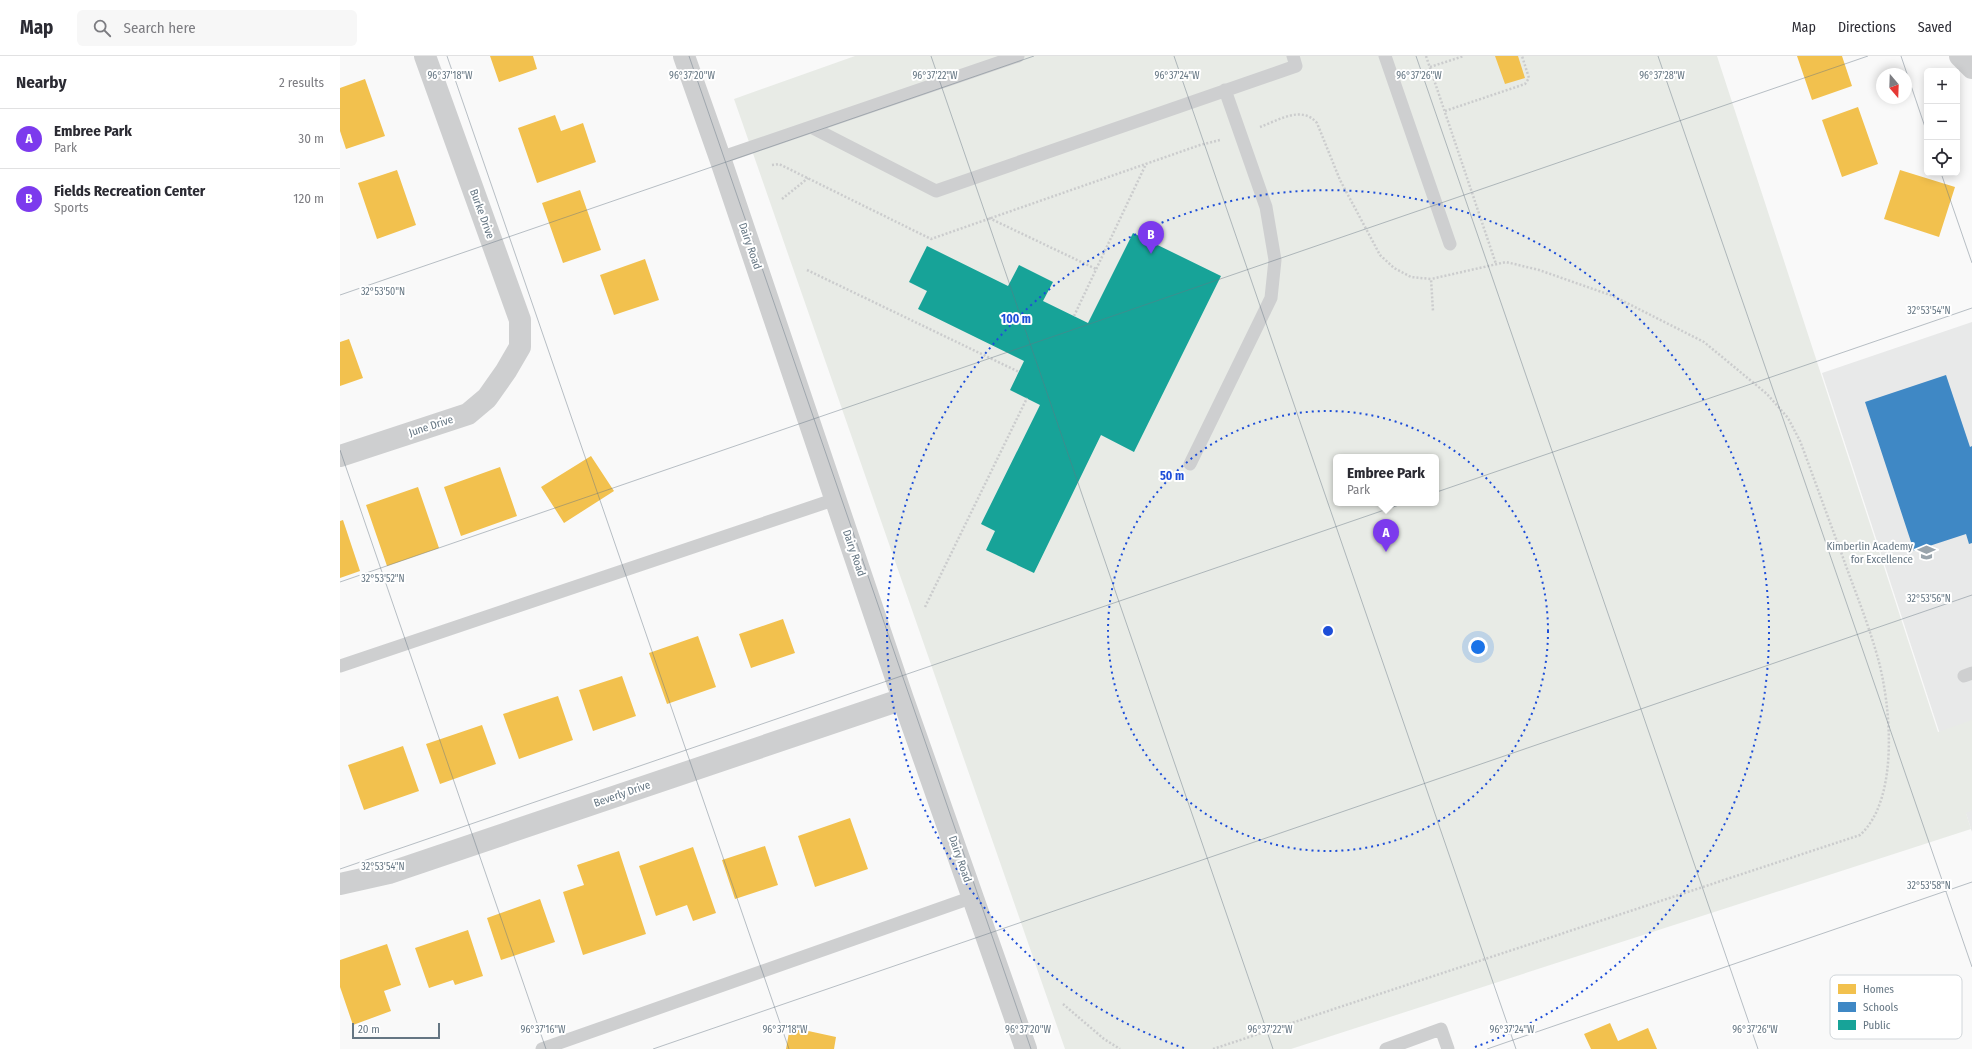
<!DOCTYPE html>
<meta charset="utf-8">
<style>
:root{--surface:#fff;--page:#f7f7f7;--text:#2b2b33;--muted:#7c7c81;--line:#e1e1e2;--accent:#7c3aed}
body{margin:0;font-family:"Fira Sans Condensed",sans-serif;background:var(--page);color:var(--text)}
.controls{position:absolute;right:12px;top:12px;display:grid;overflow:hidden;border-radius:6px;box-shadow:0 2px 10px #0003}
.controls button{width:36px;height:36px;display:grid;place-items:center;padding:0;border:0;border-bottom:1px solid var(--line);background:var(--surface);color:var(--text);font:20px sans-serif}
.compass{position:absolute;left:1536px;top:12px;width:36px;height:36px;border-radius:50%;background:var(--surface);box-shadow:0 2px 10px #0003;rotate:161deg}
.scale{position:absolute;left:12px;bottom:10px;width:88px;box-sizing:border-box;padding-left:4px;border:2px solid #657683;border-top:0;font-size:11px;line-height:14px;white-space:nowrap;color:#657683;-webkit-text-stroke:3px #fff;paint-order:stroke}
.you{position:absolute;left:1138px;top:591px;width:14px;height:14px;margin:-10px;border:3px solid #fff;border-radius:50%;background:#1a73e8;box-shadow:0 0 0 6px #1a73e833}
.badge{display:grid;place-items:center;width:26px;height:26px;border-radius:50%;background:var(--accent);color:#fff;font-size:13px;font-weight:700}
.pin{position:absolute;translate:-50% -33px;filter:drop-shadow(0 1px 2px #0008)}
.pin::after{content:'';position:absolute;top:21px;width:14px;height:12px;background:inherit;clip-path:polygon(0 0,100% 0,50% 100%)}
.popup{position:absolute;left:993px;top:398px;width:106px;height:52px;box-sizing:border-box;display:grid;place-content:center;border-radius:6px;background:var(--surface);filter:drop-shadow(0 1px 3px #0005);font-size:13px;white-space:nowrap;color:var(--muted)}
.popup b{font-size:15px;color:var(--text)}
.popup::after{content:'';position:absolute;left:50%;top:100%;margin-left:-8px;border:8px solid transparent;border-top-color:var(--surface)}
.list{margin:0;padding:0;list-style:none}
h2{display:flex;justify-content:space-between;align-items:center;height:52px;margin:0;padding:0 16px;font-size:17px}
h2 small{font-size:13px;font-weight:400;color:var(--muted)}
.list li{display:grid;grid-template-columns:26px 1fr auto;gap:12px;align-items:center;box-sizing:border-box;height:60px;padding:0 16px;border-top:1px solid var(--line)}
.list b{display:block;font-size:15px;white-space:nowrap}
.list p{margin:0;font-size:13px;white-space:nowrap;color:var(--muted)}
.list em{font-size:13px;font-style:normal;color:var(--muted)}
.icon{flex:none;width:22px;height:22px;fill:none;stroke:currentColor;stroke-width:2;stroke-linecap:round;stroke-linejoin:round}
.map{position:relative;flex:none;width:1632px;height:993px;overflow:hidden}
header{display:flex;align-items:center;gap:24px;box-sizing:border-box;height:56px;padding:0 20px;background:var(--surface);border-bottom:1px solid var(--line)}
header strong{font-size:19px}
nav{display:flex;gap:22px;margin-inline-start:auto;font-size:14px}
.search{width:280px;height:36px;background:var(--page);display:flex;align-items:center;gap:10px;box-sizing:border-box;padding:0 14px;border-radius:6px;color:var(--muted);font-size:15px}
main{display:flex}
aside{flex:1;background:var(--surface)}
.map>svg:first-child{display:block}
</style>
<header>
<strong>Map</strong>
<div class="search"><svg class="icon" aria-label="search" viewBox="0 0 24 24"><circle cx="10" cy="10" r="6"/><path d="M15 15l6 6"/></svg>Search here</div>
<nav><a>Map</a><a>Directions</a><a>Saved</a></nav>
</header>
<main>
<aside>
<h2>Nearby<small>2 results</small></h2>
<ul class="list">
<li><span class="badge">A</span><div><b>Embree Park</b><p>Park</p></div><em>30 m</em></li>
<li><span class="badge">B</span><div><b>Fields Recreation Center</b><p>Sports</p></div><em>120 m</em></li>
</ul>
</aside>
<div class="map">
<svg width="1632" height="993" viewBox="0 0 1632 993">
<rect width="100%" height="100%" fill="#f9f9f9"/>
<path fill="#e8e9e9" d="M1632 266V776L1482 317Z"/>
<path fill="#e8ebe6" fill-rule="evenodd" d="M515 0H1377L1598 676 1632 664V754L1626 757 1631 773 951 993H725L394 43ZM996 401H1096V447H996Z"/>
<path fill="#f2c14e" d="M150 0H193L197 13 159 26Z
M1155 0H1178L1185 22 1165 28Z
M1457 0H1502L1512 30 1472 44Z
M25 23 45 80 6 93 0 75V32Z
M1518 51 1538 108 1502 121 1482 64Z
M215 59 221 75 243 67 256 106 197 127 178 72Z
M57 114 76 169 37 183 18 127Z
M1560 114 1615 131 1599 181 1544 163Z
M240 134 261 194 223 207 202 147Z
M305 203 319 244 274 259 260 219Z
M9 283 23 322 0 330V286Z
M251 400 274 435 224 467 201 431Z
M160 411 177 460 121 480 104 431Z
M78 431 99 492 47 510 26 449Z
M3 464 20 515 0 522V465Z
M443 563 455 597 411 612 399 578Z
M358 580 376 631 327 648 309 597Z
M282 620 296 660 253 675 239 634Z
M218 640 233 684 179 703 163 658Z
M142 669 156 708 100 728 86 688Z
M63 690 79 735 24 754 8 709Z
M510 762 528 813 475 831 458 780Z
M425 790 438 829 395 843 382 804Z
M353 791 376 857 353 865 347 849 316 860 299 810Z
M279 795 306 878 243 899 223 836 244 829 237 809Z
M200 843 215 886 161 904 147 862Z
M128 874 143 920 115 929 113 924 89 932 75 892Z
M47 888 61 929 44 935 51 955 13 969 0 931V904Z
M1270 967 1278 985 1308 972 1317 993H1251L1244 978Z
M450 971 496 981 494 993H446Z"/>
<path fill="#3f88c5" d="M1606 319 1630 391 1632 390V487L1629 488 1626 478 1574 495 1525 346Z"/>
<path fill="#17a398" d="M793 177 881 220 794 396 761 379 694 517 646 494 655 475 641 468 700 349 670 334 684 305 578 253 587 235 569 226 587 190 668 230 679 209 713 226 703 245 748 267Z"/>
<g fill="none" stroke-linecap="round" stroke-linejoin="round">
<path stroke="#cbcccd" stroke-width="2.5" stroke-dasharray="2 2" stroke-linecap="butt" d="M1086 0 1156 208
M1090 11 1124 0
M1105 55 1185 28 1189 22 1182 0
M920 71C939 64 962 49 977 67L1000 124 1040 199 1054 212 1071 221 1091 223 1093 255
M432 109 439 108 591 183 860 89 880 84
M442 143 468 122
M649 162 756 213
M467 214 679 316
M734 260 806 108
M585 551 687 342
M723 948 764 983 780 993
M873 993 1520 779C1560 743 1551 647 1537 599 1527 564 1513 530 1501 496 1487 459 1474 422 1460 385L1448 362 1427 338 1364 286 1273 240 1199 214 1166 206 1091 223"/>
<path stroke="#cecfd0" stroke-width="13" d="M1045 0 1110 188
M471 71 596 135 956 10 953 0
M380 102 678 0
M850 408 931 242 935 204 926 151 885 34
M0 610 496 443
M1624 620 1632 617
M202 993 633 841
M1046 993 1101 973 1108 993"/>
<path stroke="#cecfd0" stroke-width="22" d="M1620 0 1632 12
M0 400 128 358 147 342 166 315 180 291V264L85 0"/>
<path stroke="#cecfd0" stroke-width="22" d="M344 0 380 102 563 643 686 993
M0 828 49 817 563 643"/>
</g>
<path fill="none" stroke="#657683" stroke-width="1" stroke-opacity="0.45" d="M107 0 449 993M349 0 691 993M591 0 933 993M834 0 1176 993M1076 0 1418 993M1318 0 1632 911M1561 0 1587 77M1601 117 1632 207M0 239 694 0M0 394 206 993M0 526 1528 0M0 813 1632 252M313 993 1632 539M1147 993 1632 826"/>
<g fill="none" stroke="#1d4ed8" stroke-width="2" stroke-dasharray="2 4">
<circle cx="988" cy="575" r="220"/>
<path d="M844 992A441 441 0 1 1 1132 992"/>
</g>
<defs>
<symbol id="school-bare" viewBox="-9 -9 18 18"><path d="M0-5L7-2L0 1L-7-2ZM-4 1L0 2.5L4 1V4Q0 6-4 4Z" fill="#99a4ac" stroke="#fff" stroke-width="2.5" paint-order="stroke"/></symbol>
</defs>
<g fill-rule="evenodd">
<use href="#school-bare" x="1574" y="484" width="25" height="25"/>
</g>
<g text-anchor="middle" dominant-baseline="central" stroke-width="4" stroke-linejoin="round" paint-order="stroke">
<g font-size="11" fill="#657683" stroke="#fff">
<text transform="translate(142 158) rotate(70)">Burke Drive</text>
<text transform="translate(410 190) rotate(71)">Dairy Road</text>
<text transform="translate(91 370) rotate(-18)">June Drive</text>
<text transform="translate(514 497) rotate(71)">Dairy Road</text>
<text transform="translate(282 738) rotate(-19)">Beverly Drive</text>
<text transform="translate(620 803) rotate(71)">Dairy Road</text>
</g>
<g font-size="11" fill="#657683" stroke="#fff" text-anchor="end">
<text x="1573" y="490">Kimberlin Academy<tspan x="1573" dy="13">for Excellence</tspan></text>
</g>
</g>
<rect x="1490" y="919" width="132" height="64" rx="6" fill="#fff" stroke="#d1d6da" stroke-width="1"/>
<rect x="1498" y="928" width="18" height="10" fill="#f2c14e"/>
<rect x="1498" y="946" width="18" height="10" fill="#3f88c5"/>
<rect x="1498" y="964" width="18" height="10" fill="#17a398"/>
<g font-size="11" fill="#657683">
<text x="1523" y="937">Homes</text>
<text x="1523" y="955">Schools</text>
<text x="1523" y="973">Public</text>
</g>
<g font-size="10" text-anchor="middle" fill="#657683" stroke="#fff" stroke-width="4" stroke-linejoin="round" paint-order="stroke">
<text x="110" y="23">96°37'18"W</text>
<text x="352" y="23">96°37'20"W</text>
<text x="595" y="23">96°37'22"W</text>
<text x="837" y="23">96°37'24"W</text>
<text x="1079" y="23">96°37'26"W</text>
<text x="1322" y="23">96°37'28"W</text>
<text x="43" y="239">32°53'50"N</text>
<text x="1589" y="258">32°53'54"N</text>
<text x="43" y="526">32°53'52"N</text>
<text x="1589" y="546">32°53'56"N</text>
<text x="43" y="814">32°53'54"N</text>
<text x="1589" y="833">32°53'58"N</text>
<text x="203" y="977">96°37'16"W</text>
<text x="445" y="977">96°37'18"W</text>
<text x="688" y="977">96°37'20"W</text>
<text x="930" y="977">96°37'22"W</text>
<text x="1172" y="977">96°37'24"W</text>
<text x="1415" y="977">96°37'26"W</text>
</g>
<circle cx="988" cy="575" r="6" fill="#1d4ed8" stroke="#fff" stroke-width="2"/>
<g font-size="12" text-anchor="middle" font-weight="bold" fill="#1d4ed8" stroke="#fff" stroke-width="4" stroke-linejoin="round" paint-order="stroke">
<text x="676" y="267">100 m</text>
<text x="832" y="424">50 m</text>
</g>
</svg>
<div class="controls">
<button>+</button>
<button>−</button>
<button><svg class="icon" aria-label="locate" viewBox="0 0 24 24"><circle cx="12" cy="12" r="6"/><path d="M12 2v4M12 18v4M2 12h4M18 12h4"/></svg></button>
</div>
<svg class="compass" viewBox="-18 -18 36 36"><path d="M0-13l5 13h-10z" fill="#e53935"/><path d="M0 13l5-13h-10z" fill="#7c7c81"/></svg>
<div class="scale">20 m</div>
<div class="you"></div>
<div class="pin badge" style="left:1046px;top:496px">A</div>
<div class="popup"><b>Embree Park</b>Park</div>
<div class="pin badge" style="left:811px;top:198px">B</div>
</div>
</main>
